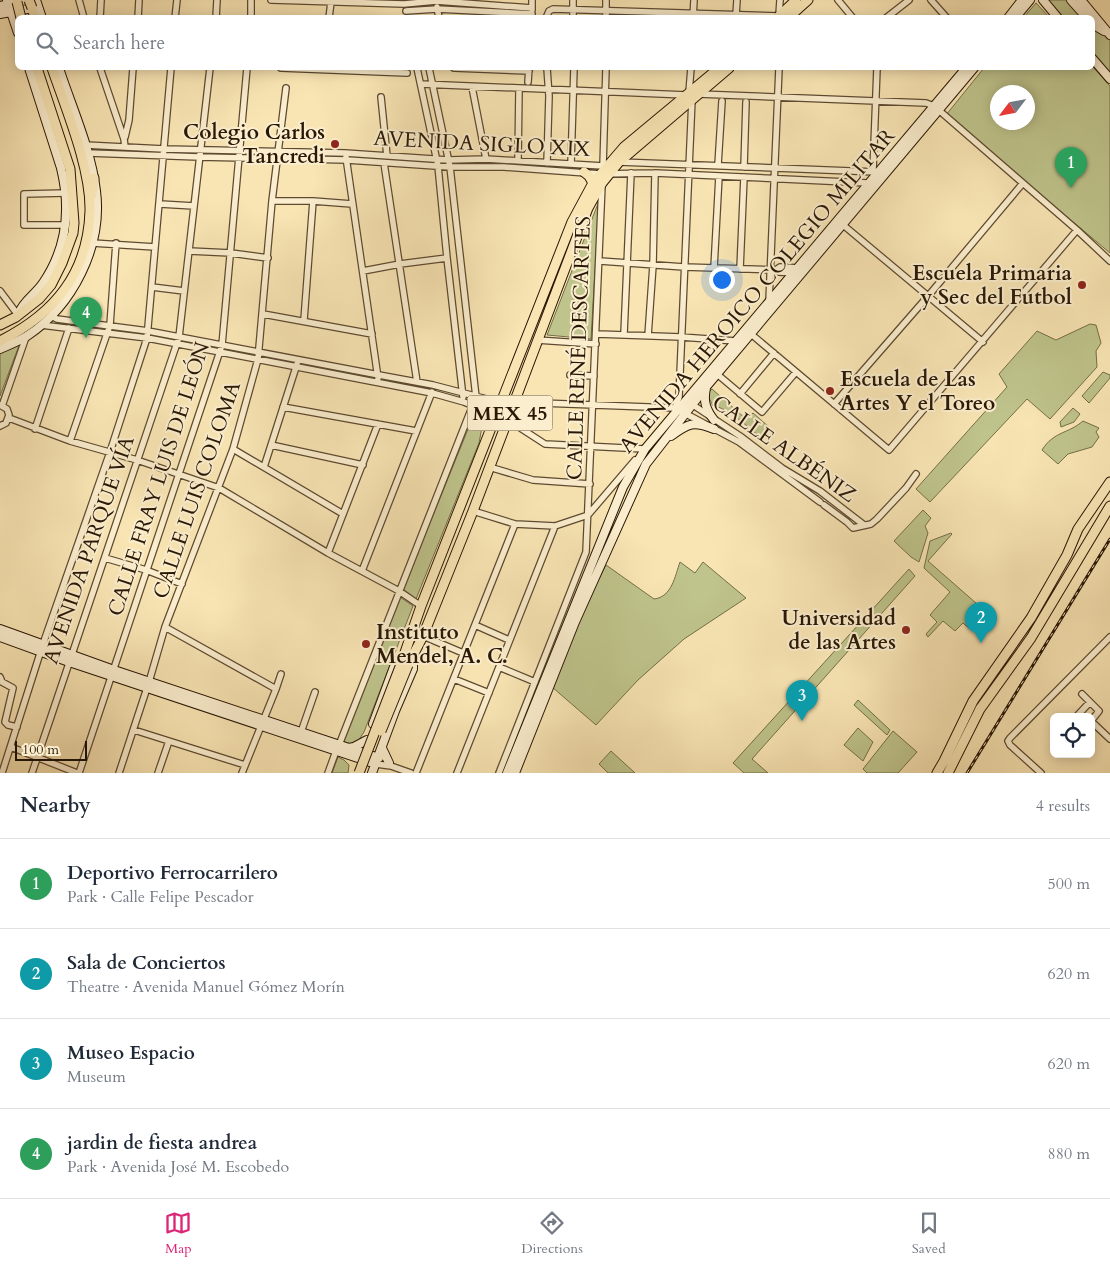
<!DOCTYPE html>
<meta charset="utf-8">
<style>
:root{--surface:#fff;--page:#f2f2f3;--text:#1f2937;--muted:#747a83;--line:#e0e1e3;--accent:#db2777}
body{margin:0;font-family:Cardo,serif;background:var(--page);color:var(--text)}
.controls{position:absolute;right:15px;bottom:15px;display:grid;overflow:hidden;border-radius:8px;box-shadow:0 2px 12px #0003}
.controls button{width:45px;height:45px;display:grid;place-items:center;padding:0;border:0;border-bottom:1px solid var(--line);background:var(--surface);color:var(--text);font:25px sans-serif}
.compass{position:absolute;left:990px;top:85px;width:45px;height:45px;border-radius:50%;background:var(--surface);box-shadow:0 2px 12px #0003;rotate:238deg}
.scale{position:absolute;left:15px;bottom:12px;width:72px;box-sizing:border-box;padding-left:5px;border:2px solid #291705;border-top:0;font-size:14px;line-height:18px;white-space:nowrap;color:#291705;-webkit-text-stroke:4px #fbeece;paint-order:stroke}
.you{position:absolute;left:721px;top:279px;width:18px;height:18px;margin:-12px;border:4px solid #fff;border-radius:50%;background:#1a73e8;box-shadow:0 0 0 8px #1a73e833}
.badge{display:grid;place-items:center;width:32px;height:32px;border-radius:50%;background:var(--accent);color:#fff;font-size:16px;font-weight:700}
.pin{position:absolute;translate:-50% -41px;filter:drop-shadow(0 1px 2px #0008)}
.pin::after{content:'';position:absolute;top:26px;width:18px;height:15px;background:inherit;clip-path:polygon(0 0,100% 0,50% 100%)}
.list{margin:0;padding:0;list-style:none}
h2{display:flex;justify-content:space-between;align-items:center;height:65px;margin:0;padding:0 20px;font-size:21px}
h2 small{font-size:16px;font-weight:400;color:var(--muted)}
.list li{display:grid;grid-template-columns:32px 1fr auto;gap:15px;align-items:center;box-sizing:border-box;height:90px;padding:0 20px;border-top:1px solid var(--line)}
.list b{display:block;font-size:19px;white-space:nowrap}
.list p{margin:0;font-size:16px;white-space:nowrap;color:var(--muted)}
.list em{font-size:16px;font-style:normal;color:var(--muted)}
.icon{flex:none;width:28px;height:28px;fill:none;stroke:currentColor;stroke-width:2;stroke-linecap:round;stroke-linejoin:round}
.map{position:relative;flex:none;width:1110px;height:773px;overflow:hidden}
.search{position:absolute;background:var(--surface);box-shadow:0 2px 12px #0003;left:15px;right:15px;top:15px;height:55px;display:flex;align-items:center;gap:12px;box-sizing:border-box;padding:0 18px;border-radius:8px;color:var(--muted);font-size:19px}
.sheet{height:425px;background:var(--surface)}
nav{display:flex;justify-content:space-around;align-items:center;box-sizing:border-box;height:70px;border-top:1px solid var(--line);background:var(--surface);font-size:14px;color:var(--muted)}
nav a{display:grid;justify-items:center;gap:2px}
nav .on{color:var(--accent)}
.map>svg:first-child{display:block}
</style>
<div class="map">
<svg width="1110" height="773" viewBox="0 0 1110 773">
<rect width="100%" height="100%" fill="#f9e5b4"/>
<filter id="stains"><feTurbulence type="fractalNoise" baseFrequency=".004" numOctaves="4"/><feColorMatrix values="0 0 0 0 .2 0 0 0 0 .09 0 0 0 0 .02 0 0 0 .5 -.17"/></filter>
<radialGradient id="worn" r=".72"><stop offset=".6" stop-color="#630" stop-opacity="0"/><stop offset="1" stop-color="#630" stop-opacity=".3"/></radialGradient>
<path fill="#bfc48c" stroke="#746e48" fill-rule="evenodd" d="M1046 0H1077L1091 17H1061Z
M1036 3 1049 17H1024Z
M1092 19 1110 39V74L1093 53Z
M1093 67 1110 86V253L946 115 984 68ZM998 92H1028V122H998Z
M599 201 591 339 547 335Z
M1090 324 1096 325 1101 343 1096 351 1097 367 1050 419 1027 399 930 502 916 489 1007 387 999 374 1037 331 1056 340Z
M20 343 0 396V353Z
M1103 372 1110 375V378L1089 403 1082 396Z
M712 389 746 419 753 413 769 427 760 437C749 428 727 407 713 406L708 396 709 392Z
M1073 408 1080 414 1074 422 1061 427 1060 422Z
M475 412 480 414 483 422 479 443 416 599 403 589Z
M1083 421 1099 428 1096 432 1099 437 1092 447 1068 454 1058 464 1042 450C1054 431 1068 434 1083 421Z
M923 510 931 518 925 526 928 533 919 562 911 557 894 541Z
M951 533 952 534 928 561 985 611 970 629 963 623 955 631 943 621 928 637 926 634 937 622 930 615 950 592 924 568 930 541Z
M680 562 695 573 703 562 746 598 684 639 638 680 596 725 552 687 583 610 606 565 654 599C672 597 675 576 680 562Z
M909 569 915 576 752 759 768 773H744L733 763Z
M400 597 413 606 364 732 358 741 351 745 343 741Z
M858 700 890 730 887 735 854 705Z
M858 728 873 742 863 761 844 745Z
M893 731 917 752 898 773H867L863 769Z
M611 751 635 773H608L599 764Z
M338 757 344 760 349 765 348 773H332Z"/>
<g fill="none" stroke-linecap="round" stroke-linejoin="round">
<defs>
<path id="street" d="M79 0 84 18
M271 0 404 4 436 1 532 8
M838 0 853 18
M931 0 947 18
M437 7 439 18
M532 10V0
M406 11 437 9 532 14
M736 15 737 0
M779 15 780 0
M100 18 101 0
M138 18 139 0
M175 18 177 0
M216 18 217 0
M251 18V0
M329 18 331 2
M546 18 549 11 553 9 779 16
M573 18V0
M606 18V0
M693 18 694 0
M886 18 909 0
M100 68 124 139 125 147
M281 68 407 73
M417 68 438 166 447 258 463 397
M454 68 529 71
M547 68 549 96 547 163
M528 82 529 68
M421 84 686 95
M472 87 486 159
M689 92 691 68
M698 94 926 103 934 106 1077 230 1110 261
M381 97 387 156
M125 137 129 120 133 68
M85 145 164 149 345 153 448 160 486 159 603 166 610 164
M88 153 199 157 347 160 450 167H504L600 174 655 173 868 183
M346 157 378 378
M518 160 519 89
M619 162 877 172
M384 163 417 382
M571 164 574 68
M718 165 722 101
M603 166 606 68
M744 167 746 102
M873 171 877 68
M66 193 24 194V225H66
M272 201H313L352 204
M160 204 194 206
M842 224 983 342
M92 243 155 247
M189 251 231 253 268 258
M600 261 684 267 776 270 779 272 794 273
M714 268 719 176
M740 269 744 177
M776 270 780 267 800 268
M363 271 400 264 447 258
M152 287 184 291
M0 291 18 315
M769 301 779 68
M263 314 372 334
M51 316 57 319 148 331 379 375 433 385 502 403 514 402 675 408 739 442 820 502
M304 320 313 201
M41 325 147 338 432 393 464 402 508 420 545 444 645 449
M597 334 681 337 736 341
M624 334 631 173
M751 334 889 450 1077 230
M648 336 653 265 655 173
M537 340 596 344
M717 374 762 412 796 372
M570 375 594 376
M740 394 774 353
M690 403 740 436 782 468 820 491 864 525
M834 404 929 295 1023 183
M0 405 7 409 9 415 6 423 0 426
M2 406 26 337
M283 407 416 431
M481 408 489 432
M675 408 679 397 692 99
M9 418 70 441 137 460 219 488 328 553 399 591 421 606
M35 429 69 328
M70 441 110 325 116 243
M271 445 363 465
M233 449 343 514
M264 467 297 364
M489 467 533 480 590 484
M824 505 847 522 853 528 871 524 877 519 906 488 916 474
M473 511 515 524 555 526 588 515 635 460
M328 553 378 424
M105 558 146 570 182 584
M362 571 432 392
M475 625 509 640
M165 627 276 689
M423 636 463 653
M499 667 535 682
M0 677 2 682 13 688 5 722 8 725 17 727
M454 679 489 693
M149 682 165 627 233 449 258 359 272 201 286 88
M1082 694 1099 711 1091 721
M1076 717 1090 702
M1091 721 1110 739
M134 730 245 765
M300 735 315 692
M339 745 476 397 450 167 429 68
M11 747 77 773
M376 764 391 766 411 773
M2 773 43 644 110 452 147 338 171 68
M32 773 179 337 210 68
M79 773 222 345 247 68
M119 773 147 688
M158 773 169 741
M242 773 276 689 281 674
M328 773 336 751
M416 773 515 524
M457 773 555 526
M499 773 586 552 602 185
M1041 773 1010 745 1008 741 1010 738 1110 637"/>
<path id="secondary" d="M7 0 18 33
M36 0 42 18
M1043 0 1058 18
M1071 0 1087 18
M1081 0 1110 35
M0 6 26 0
M0 14 38 7
M1008 18 1022 0
M1015 18 1030 0
M1092 24 1104 31
M1092 58 1110 79
M19 313C23 301 36 294 43 283 67 248 71 209 61 168L29 68
M0 349C9 345 19 341 27 336 73 306 103 246 96 191 91 149 72 108 59 68
M706 388C703 401 706 410 714 420
M671 436C689 423 693 421 714 429
M0 629 114 670 379 758
M0 637 69 662 376 764
M373 724 394 667 401 657
M349 748 354 747 367 740
M382 748 389 763
M372 773 395 711 413 669V658
M507 773 623 487 645 449 966 68
M515 773 575 622 646 464 706 387 974 68"/>
<path id="primary" d="M32 8 35 18
M777 18 796 0
M788 18 808 0
M584 172 589 176 593 183
M92 195 94 178
M0 325 16 317 39 299 51 285 62 263 73 233 74 223 70 169 37 68
M0 341C54 314 88 274 90 211 91 168 66 109 52 68
M401 664 421 606 572 222 593 183 624 147 719 68
M408 665 423 636 473 511 588 208 602 183 619 162 729 68
M937 773 944 761 973 701 1031 618 1067 555 1078 529 1110 482
M948 773 980 709 1031 638 1110 506"/>
</defs>
<use href="#street" stroke="#5d4a31" stroke-width="8"/>
<use href="#secondary" stroke="#291705" stroke-width="10"/>
<use href="#primary" stroke="#291705" stroke-width="11"/>
<use href="#street" stroke="#fbeece" stroke-width="5.5"/>
<use href="#secondary" stroke="#fbeece" stroke-width="8"/>
<use href="#primary" stroke="#f9e5b4" stroke-width="9"/>
<defs>
<path id="rail" d="M967 773 1110 539"/>
</defs>
<use href="#rail" stroke="#291705" stroke-width="3"/>
<use href="#rail" stroke="#fbeece" stroke-width="1" stroke-dasharray="4" stroke-linecap="butt"/>
<defs>
<path id="primary-bridge" d="M29 0 32 8
M17 2 21 18
M381 731 408 665
M359 773 401 664"/>
</defs>
<use href="#primary-bridge" stroke="#291705" stroke-width="11" stroke-linecap="butt"/>
<use href="#primary-bridge" stroke="#f9e5b4" stroke-width="9"/>
</g>
<g fill="#8f2418" stroke="#fbeece" stroke-width="2">
<circle cx="335" cy="144" r="5"/>
<circle cx="1082" cy="285" r="5"/>
<circle cx="830" cy="391" r="5"/>
<circle cx="906" cy="630" r="5"/>
<circle cx="366" cy="644" r="5"/>
</g>
<g text-anchor="middle" dominant-baseline="central" stroke-width="4" stroke-linejoin="round" paint-order="stroke">
<rect fill="#fbeece" stroke="#685841" stroke-width="1" x="467.5" y="395.5" width="85" height="35" rx="4"/>
<g font-size="20" font-weight="bold" fill="#291705">
<text x="510" y="413">MEX 45</text>
</g>
<g font-size="21" font-weight="bold" fill="#291705" stroke="#fbeece" text-anchor="end">
<text x="325" y="132">Colegio Carlos<tspan x="325" dy="24">Tancredi</tspan></text>
<text x="1072" y="273">Escuela Primaria<tspan x="1072" dy="24">y Sec del Futbol</tspan></text>
<text x="840" y="379" text-anchor="start">Escuela de Las<tspan x="840" dy="24">Artes Y el Toreo</tspan></text>
<text x="896" y="618">Universidad<tspan x="896" dy="24">de las Artes</tspan></text>
<text x="376" y="632" text-anchor="start">Instituto<tspan x="376" dy="24">Mendel, A. C.</tspan></text>
</g>
<g font-size="21" fill="#291705" stroke="#fbeece">
<text transform="translate(482 144) rotate(3)">AVENIDA SIGLO XIX</text>
<text transform="translate(757 291) rotate(-50)">AVENIDA HEROICO COLEGIO MILITAR</text>
<text transform="translate(579 348) rotate(-88)">CALLE RENÉ DESCARTES</text>
<text transform="translate(784 449) rotate(35)">CALLE ALBÉNIZ</text>
<text transform="translate(159 479) rotate(-72)">CALLE FRAY LUIS DE LEÓN</text>
<text transform="translate(197 490) rotate(-71)">CALLE LUIS COLOMA</text>
<text transform="translate(89 550) rotate(-71)">AVENIDA PARQUE VÍA</text>
</g>
</g>
<rect width="100%" height="100%" filter="url(#stains)"/>
<rect width="100%" height="100%" fill="url(#worn)"/>
</svg>
<div class="controls">
<button><svg class="icon" aria-label="locate" viewBox="0 0 24 24"><circle cx="12" cy="12" r="6"/><path d="M12 2v4M12 18v4M2 12h4M18 12h4"/></svg></button>
</div>
<svg class="compass" viewBox="-18 -18 36 36"><path d="M0-13l5 13h-10z" fill="#e53935"/><path d="M0 13l5-13h-10z" fill="#747a83"/></svg>
<div class="scale">100 m</div>
<div class="you"></div>
<div class="pin badge" style="left:1071px;top:188px;background:#2e9e5b">1</div>
<div class="pin badge" style="left:981px;top:643px;background:#0f9aa8">2</div>
<div class="pin badge" style="left:802px;top:721px;background:#0f9aa8">3</div>
<div class="pin badge" style="left:86px;top:338px;background:#2e9e5b">4</div>
<div class="search"><svg class="icon" aria-label="search" viewBox="0 0 24 24"><circle cx="10" cy="10" r="6"/><path d="M15 15l6 6"/></svg>Search here</div>
</div>
<section class="sheet">
<h2>Nearby<small>4 results</small></h2>
<ul class="list">
<li><span class="badge" style="background:#2e9e5b">1</span><div><b>Deportivo Ferrocarrilero</b><p>Park · Calle Felipe Pescador</p></div><em>500 m</em></li>
<li><span class="badge" style="background:#0f9aa8">2</span><div><b>Sala de Conciertos</b><p>Theatre · Avenida Manuel Gómez Morín</p></div><em>620 m</em></li>
<li><span class="badge" style="background:#0f9aa8">3</span><div><b>Museo Espacio</b><p>Museum</p></div><em>620 m</em></li>
<li><span class="badge" style="background:#2e9e5b">4</span><div><b>jardin de fiesta andrea</b><p>Park · Avenida José M. Escobedo</p></div><em>880 m</em></li>
</ul>
</section>
<nav>
<a class="on"><svg class="icon" aria-label="map" viewBox="0 0 24 24"><path d="M3 6l6-2 6 2 6-2v14l-6 2-6-2-6 2zM9 4v14M15 6v14"/></svg>Map</a>
<a><svg class="icon" aria-label="directions" viewBox="0 0 24 24"><path d="M12 3l9 9-9 9-9-9zM9 14v-3h6M13 9l2 2-2 2"/></svg>Directions</a>
<a><svg class="icon" aria-label="saved" viewBox="0 0 24 24"><path d="M7 4h10v16l-5-4-5 4z"/></svg>Saved</a>
</nav>
